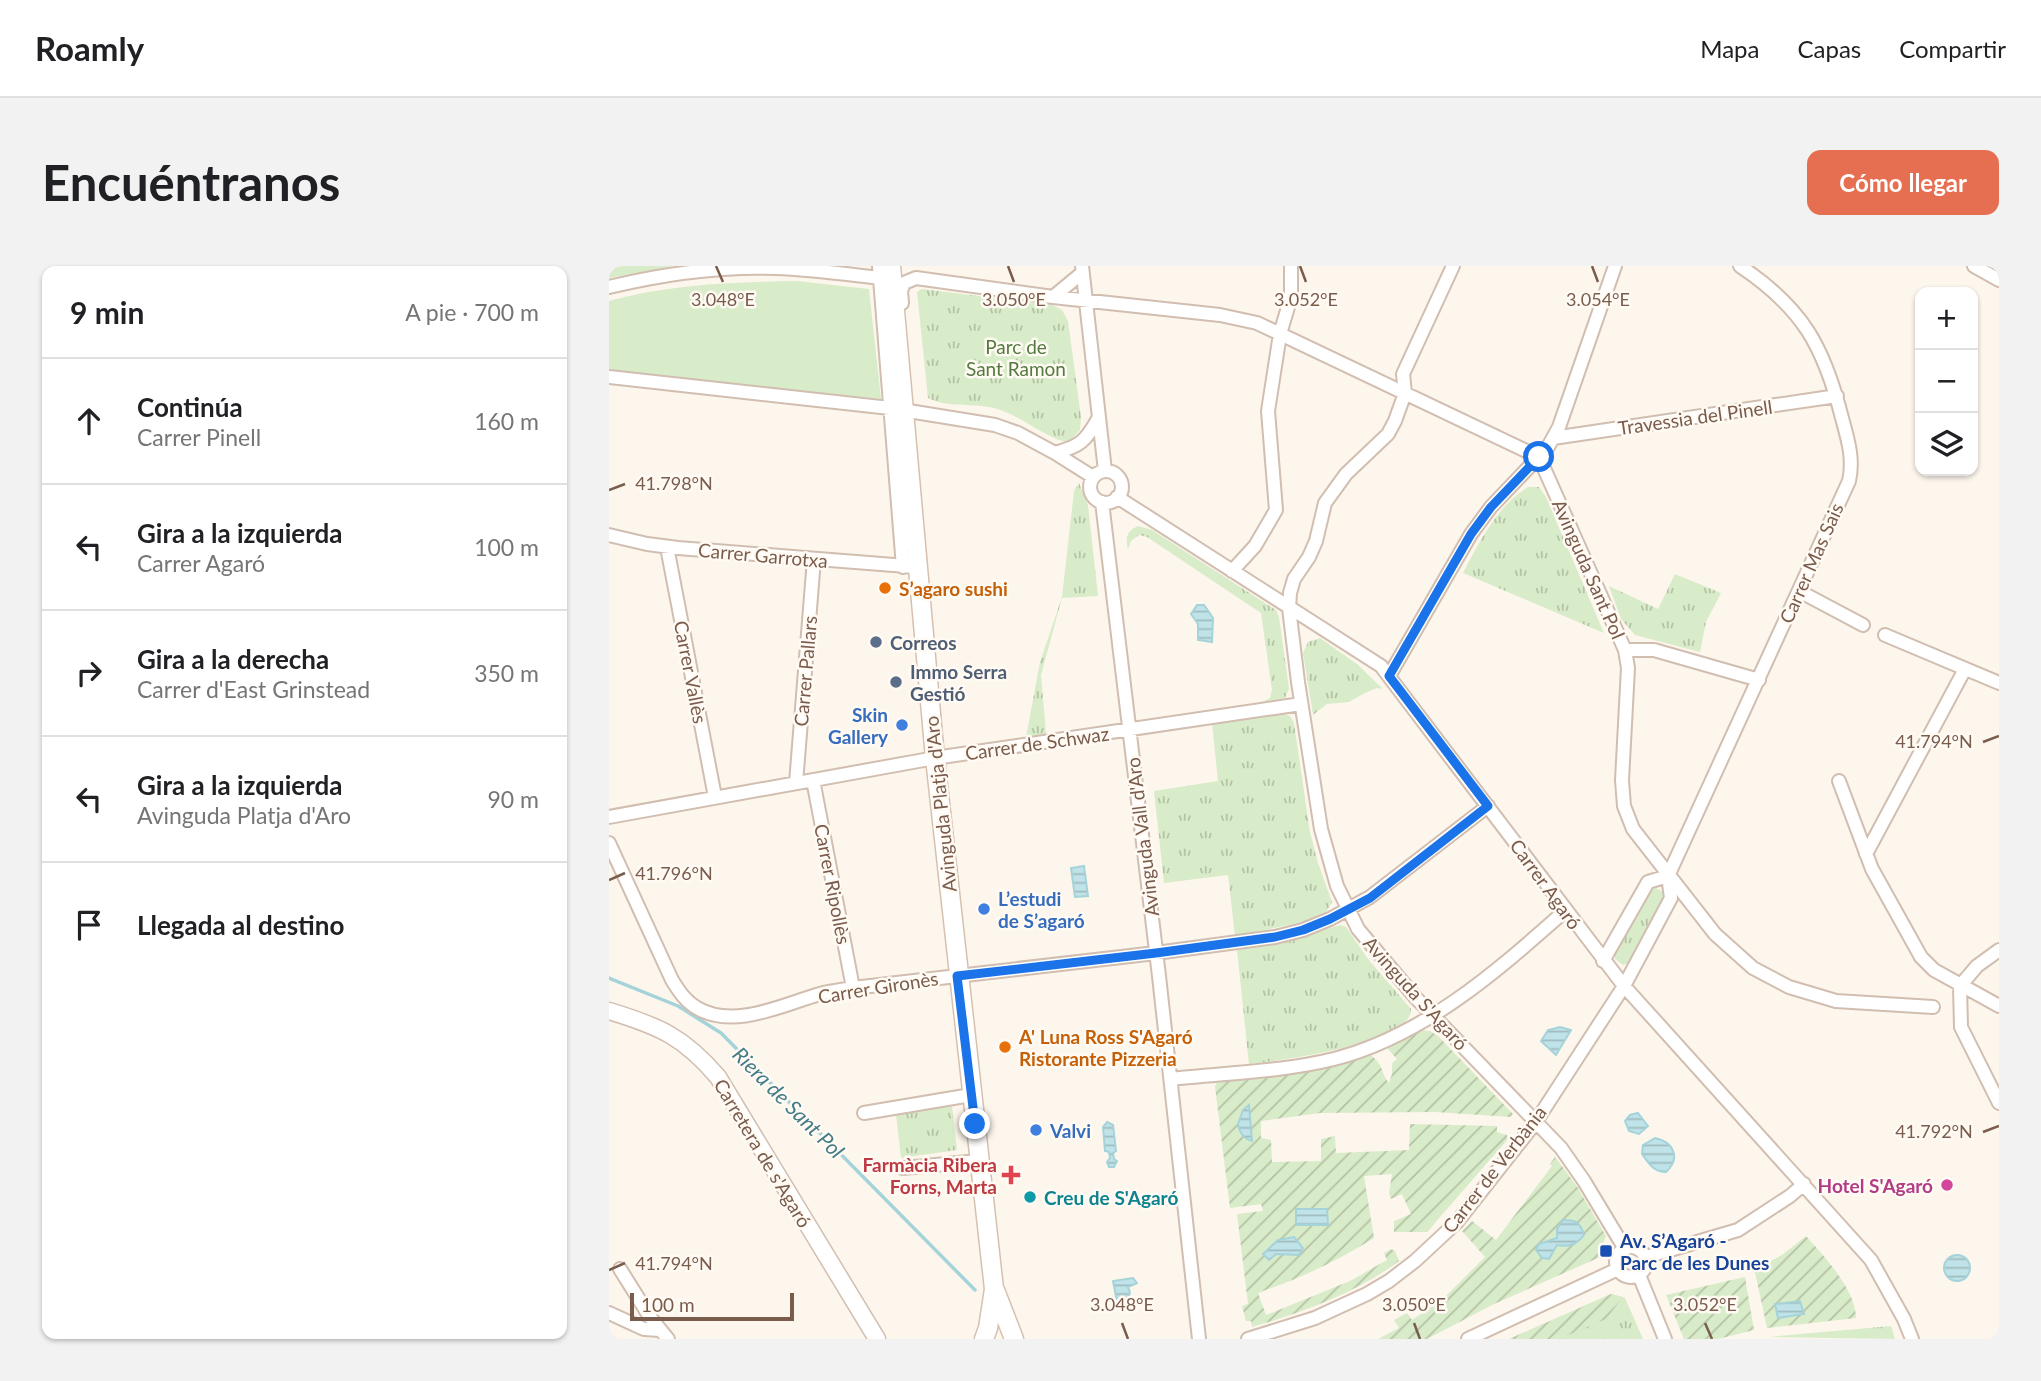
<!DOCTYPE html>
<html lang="es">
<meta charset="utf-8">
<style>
:root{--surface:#fff;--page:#f2f2f2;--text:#202124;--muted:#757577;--line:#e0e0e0;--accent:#e76f51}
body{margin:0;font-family:Lato,sans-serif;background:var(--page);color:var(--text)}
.controls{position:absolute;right:21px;top:21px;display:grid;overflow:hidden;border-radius:14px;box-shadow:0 2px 5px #0004}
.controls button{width:63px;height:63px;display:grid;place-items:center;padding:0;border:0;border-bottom:2px solid var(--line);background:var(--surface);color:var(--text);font:35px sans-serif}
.scale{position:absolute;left:21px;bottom:18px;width:164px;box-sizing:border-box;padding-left:7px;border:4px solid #7a5c4d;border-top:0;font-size:19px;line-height:24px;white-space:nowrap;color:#7a5c4d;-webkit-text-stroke:5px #fffaf3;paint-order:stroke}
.stop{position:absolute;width:21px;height:21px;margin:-16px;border:5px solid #1a73e8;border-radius:50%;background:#fff}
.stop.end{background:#1a73e8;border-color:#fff;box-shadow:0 2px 7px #0008}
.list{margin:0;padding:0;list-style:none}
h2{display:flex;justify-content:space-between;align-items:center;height:91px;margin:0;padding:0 28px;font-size:30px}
h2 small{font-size:23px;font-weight:400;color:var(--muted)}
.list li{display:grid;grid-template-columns:46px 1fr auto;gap:21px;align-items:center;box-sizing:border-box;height:126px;padding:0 28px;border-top:2px solid var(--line)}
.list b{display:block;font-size:26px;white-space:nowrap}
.list p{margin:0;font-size:23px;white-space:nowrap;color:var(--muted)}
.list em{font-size:23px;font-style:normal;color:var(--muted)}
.icon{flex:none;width:38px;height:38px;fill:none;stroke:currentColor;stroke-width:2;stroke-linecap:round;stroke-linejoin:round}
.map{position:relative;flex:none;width:1390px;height:1073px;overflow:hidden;border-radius:14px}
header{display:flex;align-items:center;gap:42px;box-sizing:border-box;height:98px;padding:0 35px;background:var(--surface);border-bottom:2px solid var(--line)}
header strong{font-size:33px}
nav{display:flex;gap:38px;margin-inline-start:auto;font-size:24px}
.intro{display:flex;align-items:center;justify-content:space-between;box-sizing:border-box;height:168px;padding:0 42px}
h1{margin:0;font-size:49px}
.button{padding:18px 32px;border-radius:14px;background:var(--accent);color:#fff;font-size:24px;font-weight:700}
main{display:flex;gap:42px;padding:0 42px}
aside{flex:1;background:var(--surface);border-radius:14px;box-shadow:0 2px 5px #0004}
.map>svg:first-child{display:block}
</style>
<header>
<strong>Roamly</strong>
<nav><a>Mapa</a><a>Capas</a><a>Compartir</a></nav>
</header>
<div class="intro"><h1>Encuéntranos</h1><a class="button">Cómo llegar</a></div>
<main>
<aside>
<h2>9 min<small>A pie · 700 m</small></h2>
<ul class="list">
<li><svg class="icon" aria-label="ahead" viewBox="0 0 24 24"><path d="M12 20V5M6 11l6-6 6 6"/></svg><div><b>Continúa</b><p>Carrer Pinell</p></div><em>160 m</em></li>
<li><svg class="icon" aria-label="left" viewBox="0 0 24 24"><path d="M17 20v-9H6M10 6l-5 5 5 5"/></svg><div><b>Gira a la izquierda</b><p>Carrer Agaró</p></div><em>100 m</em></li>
<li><svg class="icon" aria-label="right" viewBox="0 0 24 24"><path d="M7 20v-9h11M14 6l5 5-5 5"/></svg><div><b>Gira a la derecha</b><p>Carrer d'East Grinstead</p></div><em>350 m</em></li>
<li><svg class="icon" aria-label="left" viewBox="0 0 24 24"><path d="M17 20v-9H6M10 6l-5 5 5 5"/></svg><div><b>Gira a la izquierda</b><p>Avinguda Platja d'Aro</p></div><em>90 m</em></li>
<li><svg class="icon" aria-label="arrive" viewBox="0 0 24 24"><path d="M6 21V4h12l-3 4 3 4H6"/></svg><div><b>Llegada al destino</b></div></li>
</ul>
</aside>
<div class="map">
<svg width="1390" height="1073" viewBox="0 0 1390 1073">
<defs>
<pattern id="park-tufts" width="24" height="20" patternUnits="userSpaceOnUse" patternTransform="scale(1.75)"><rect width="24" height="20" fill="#d8ecc9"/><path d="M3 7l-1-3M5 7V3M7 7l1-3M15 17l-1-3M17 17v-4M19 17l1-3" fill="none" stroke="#b4c2a5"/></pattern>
<pattern id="garden-furrows" width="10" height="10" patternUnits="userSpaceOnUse" patternTransform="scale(1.75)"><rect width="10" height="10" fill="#d8ecc9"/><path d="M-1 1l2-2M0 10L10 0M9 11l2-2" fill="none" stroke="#b4c2a5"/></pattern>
<pattern id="water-rules" width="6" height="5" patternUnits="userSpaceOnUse" patternTransform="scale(1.75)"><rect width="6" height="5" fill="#bfe3e8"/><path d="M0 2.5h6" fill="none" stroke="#a0bbbe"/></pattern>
</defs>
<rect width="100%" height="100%" fill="#fdf6ec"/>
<path fill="#d8ecc9" d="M0 0H64L0 12Z
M188 15 260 23 272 133 0 105V35C61 18 124 16 188 15Z"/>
<path fill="url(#park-tufts)" d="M313 23 443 39 453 44 459 55 472 151 471 164 464 172 456 176C431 168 411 149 385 142 363 137 339 142 319 132L308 26Z
M470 217 479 239 489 330 453 332 432 409 437 468 417 471 431 396 453 331 465 225Z
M919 221H930L937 231 995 367 854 307C870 276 889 239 919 221Z
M529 260 543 264 667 344 670 351 680 423 676 432 653 436 661 432 663 424 652 347 538 271 530 269 522 275 519 283C516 271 518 265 529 260Z
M1066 308 1112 327 1097 356 1091 386 1026 369 1012 353 1000 320 1049 343Z
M711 372 748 398 774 423 768 422 756 427 740 436 718 438 704 449 694 387 699 376Z
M674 447 681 450 685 457 701 566 709 597 723 636 717 646 694 656 626 670 619 609 555 617 545 525 609 515 603 457Z
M1047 622 1054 626 1055 633 1021 697 1014 699 1006 693V686L1040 625Z
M731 659 737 661 759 693 802 743C804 778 668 795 640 798L628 684 675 677Z
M343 840 348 884 292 892 287 848Z
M1002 1028 1016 1032 1034 1073H900Z
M1282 1060 1286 1073 1159 1071Z"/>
<path fill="url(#garden-furrows)" d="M813 764 821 765 829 770 904 848 902 851 826 846 711 847 652 855V872L662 874 663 896 712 895V873L726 870 727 887 800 884 801 858 888 860V866L898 869 899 873 818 966H785V955L802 948 793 928 782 933 780 927 783 908 755 910 765 972C727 996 691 1012 649 1027L657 1049 741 1015 778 994 775 987 782 983 786 985 790 995C747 1027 695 1046 643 1061L642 1055H637L633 1040 639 1038 628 948 654 945 652 938 621 942 606 821 608 815C661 810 711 804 762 789 776 801 771 806 780 817L783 808V797L788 793 777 781Z
M946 891 967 919 997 970 989 992 883 1039 818 1073H769L790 1062 785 1054 798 1047 803 1054 836 1031 876 991 853 965 863 955 887 974 943 900 941 898Z
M1197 970C1215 990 1247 1024 1247 1052L1158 1062 1146 1006 1152 1000 1173 989Z
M1136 1011 1145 1064 1109 1073H1075L1057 1029Z
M1002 1028 1014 1031 997 1053 950 1073H900Z"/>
<path fill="url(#water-rules)" stroke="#a5d3da" stroke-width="2" d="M588 339H595L604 352 603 376 589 374V358L582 348Z
M475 600 479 630 466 631 462 602Z
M951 761 962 764 947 789 932 775 939 764Z
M640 839 643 875C635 873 630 866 629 858L634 844Z
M1029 847 1039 860 1030 868 1020 865 1016 855 1021 849Z
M498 856 504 859 507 885 504 887 505 893 508 895 505 901H500L498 896 501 892 500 886 496 885 494 861Z
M1046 872C1065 876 1072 892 1057 906 1045 906 1040 898 1033 888L1034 879Z
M687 943H718L719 959H687Z
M954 954C967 954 971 956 975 969 967 979 961 981 948 979L940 993 933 992 927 984 930 978 948 972V963Z
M685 971 694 982 690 989 667 988 660 994 654 988 669 974Z
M1335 1002a13 13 0 1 1 26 0a13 13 0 1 1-26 0Z
M524 1012 528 1017 519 1021 521 1026 519 1034 513 1037 508 1036 504 1015Z
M1191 1035 1195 1048 1169 1052 1166 1038Z"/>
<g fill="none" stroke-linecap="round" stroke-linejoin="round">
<path stroke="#a5d3da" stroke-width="3.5" d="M0 712 69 740 112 767 366 1024"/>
<defs>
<path id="minor" d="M270 0 294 301
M473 0 496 205
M844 0 794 108 796 127 786 155 779 168 737 208 716 237 707 275 700 291 685 313 681 327 680 342 689 416 712 563 728 620 749 663 807 732 952 882 975 915 1016 983
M1365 0 1390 14
M0 21C54 8 111 0 167 2 202 3 236 8 271 12
M444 31 473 7
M293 37 292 25 295 17 307 12 444 31 611 49 648 57 930 191 1016 384 1019 402 1013 514 1015 540 1024 563 1106 668 1144 702 1180 721 1227 735 1324 741
M0 111 281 142 386 159 409 167 446 187 484 211
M944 172 1228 130
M446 187C471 180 476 176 489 153
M481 221a16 16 0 1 1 32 0a16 16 0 1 1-32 0Z
M508 231 772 400 1015 720 1262 994 1295 1053 1303 1073
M493 236 550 710 590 1073
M0 269 38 278 69 282 310 301
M58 281 106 531
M623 305 646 280 667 244 659 145 671 68 682 31V0
M1190 325 1254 359
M1276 369 1390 417
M1016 384H1045L1150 414
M780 410 862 268 882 241 939 181 950 161 1006 0
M204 514 244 722
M1230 515 1263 603 1312 691 1325 704 1390 740
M187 517 205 293
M0 551 326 492 692 438
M0 577 63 714C70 725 76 735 88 742 125 764 175 738 211 728 222 725 233 724 244 722L547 687 666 671 694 664 721 653 761 631 879 540
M1257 588 1356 403
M994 695 1039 616 1059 610
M1351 720 1352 761 1390 837
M1351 720 1368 700 1390 684
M562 813C616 807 672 806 725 793 815 770 888 705 956 645
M255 847 362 829
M294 902 370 895
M1007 996a15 15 0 1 1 30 0a15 15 0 1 1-30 0Z
M1037 991 1129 964 1181 930 1195 918
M11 1003 41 1051 59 1073
M1030 1009 1056 1073
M0 1047 35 1063 51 1064
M639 1073 706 1052 758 1028 780 1015 806 995 848 956 926 857 1015 720 1062 632 1059 610 1240 215C1245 193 1239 174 1233 152 1215 81 1194 42 1131 0
M859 1073 1009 1003"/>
<path id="tertiary" d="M0 745C50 760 75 771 109 811L268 1073"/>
<path id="secondary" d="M282 0 326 492 385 1023 379 1062 375 1073
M386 1024 405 1073"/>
</defs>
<use href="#minor" stroke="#d1beb0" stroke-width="16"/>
<use href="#tertiary" stroke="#d1beb0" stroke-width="19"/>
<use href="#secondary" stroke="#d6c0b0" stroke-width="21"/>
<use href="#minor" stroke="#fff" stroke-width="12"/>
<use href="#tertiary" stroke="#fff" stroke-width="16"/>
<use href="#secondary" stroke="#fff" stroke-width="18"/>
</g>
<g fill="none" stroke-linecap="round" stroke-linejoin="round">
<path stroke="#1a73e8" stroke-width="9" d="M366 858 348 710 547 687 666 671 694 664 721 653 761 632 879 540 780 410 862 268 882 241 930 191"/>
</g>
<path fill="none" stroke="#7a5c4d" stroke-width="2.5" d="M107 0 114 16M399 0 405 16M691 0 697 16M983 0 989 16M0 224 16 218M1374 476 1390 470M0 614 16 607M1374 866 1390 860M0 1004 16 997M513 1057 519 1073M805 1057 811 1073M1096 1057 1103 1073"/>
<g fill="#e8710a" stroke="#fffaf3" stroke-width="2.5">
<circle cx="276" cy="322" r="7"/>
<circle cx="396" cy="781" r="7"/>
</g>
<g fill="#5c6f8a" stroke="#fffaf3" stroke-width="2.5">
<circle cx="267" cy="376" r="7"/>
<circle cx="287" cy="416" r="7"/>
</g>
<g fill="#3f7fe0" stroke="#fffaf3" stroke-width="2.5">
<circle cx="293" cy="459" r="7"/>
<circle cx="375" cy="643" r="7"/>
<circle cx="427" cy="864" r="7"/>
</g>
<path fill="#e0444e" stroke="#fffaf3" stroke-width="2.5" d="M398.5 898.5h7v7h7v7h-7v7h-7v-7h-7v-7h7z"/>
<circle fill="#d1479c" stroke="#fffaf3" stroke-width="2.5" cx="1338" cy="919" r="7"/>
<circle fill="#0f9aa8" stroke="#fffaf3" stroke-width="2.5" cx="421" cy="931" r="7"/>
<rect fill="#1a4fb4" stroke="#fffaf3" stroke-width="2.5" x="990" y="978" width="14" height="14" rx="3.5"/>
<g text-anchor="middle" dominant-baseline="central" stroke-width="5" stroke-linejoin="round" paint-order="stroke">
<g font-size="19" fill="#537a41" stroke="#fffaf3">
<text x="407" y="80">Parc de<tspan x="407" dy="22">Sant Ramon</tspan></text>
</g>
<g font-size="19" fill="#7a5c4d" stroke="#fffaf3">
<text transform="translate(1086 151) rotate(-8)">Travessia del Pinell</text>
<text transform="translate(154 289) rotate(5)">Carrer Garrotxa</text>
<text transform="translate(1202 297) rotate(-66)">Carrer Mas Sais</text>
<text transform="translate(980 303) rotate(66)">Avinguda Sant Pol</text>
<text transform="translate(196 405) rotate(-85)">Carrer Pallars</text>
<text transform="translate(82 406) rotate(79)">Carrer Vallès</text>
<text transform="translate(428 477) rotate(-8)">Carrer de Schwaz</text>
<text transform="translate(331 538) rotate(-96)">Avinguda Platja d'Aro</text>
<text transform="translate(533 571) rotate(-97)">Avinguda Vall d'Aro</text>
<text transform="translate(224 618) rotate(79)">Carrer Ripollès</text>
<text transform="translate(937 618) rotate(54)">Carrer Agaró</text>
<text transform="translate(269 721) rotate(-9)">Carrer Gironès</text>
<text transform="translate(807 727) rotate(48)">Avinguda S'Agaró</text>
<text transform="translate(154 887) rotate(59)">Carretera de s'Agaró</text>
<text transform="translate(885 903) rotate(-52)">Carrer de Verbània</text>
</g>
<g font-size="19" font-weight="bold" fill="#c56008" stroke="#fffaf3" text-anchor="start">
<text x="290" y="322">S’agaro sushi</text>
<text x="410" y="770">A' Luna Ross S'Agaró<tspan x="410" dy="22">Ristorante Pizzeria</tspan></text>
</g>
<g font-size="19" font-weight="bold" fill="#4e5e75" stroke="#fffaf3" text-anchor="start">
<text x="281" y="376">Correos</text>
<text x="301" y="405">Immo Serra<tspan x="301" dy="22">Gestió</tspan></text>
</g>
<g font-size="19" font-weight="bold" fill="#366cbe" stroke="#fffaf3" text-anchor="start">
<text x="279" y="448" text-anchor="end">Skin<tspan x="279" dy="22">Gallery</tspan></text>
<text x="389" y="632">L’estudi<tspan x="389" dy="22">de S’agaró</tspan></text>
<text x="441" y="864">Valvi</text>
</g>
<g font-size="19" font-weight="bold" fill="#be3a42" stroke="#fffaf3" text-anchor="end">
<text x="388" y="898">Farmàcia Ribera<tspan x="388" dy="22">Forns, Marta</tspan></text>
</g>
<g font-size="19" font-weight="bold" fill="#b23c85" stroke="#fffaf3" text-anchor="end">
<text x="1324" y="919">Hotel S'Agaró</text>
</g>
<g font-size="19" font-weight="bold" fill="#0d838f" stroke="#fffaf3" text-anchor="start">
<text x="435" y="931">Creu de S'Agaró</text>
</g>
<g font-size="19" font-weight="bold" fill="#164399" stroke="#fffaf3" text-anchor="start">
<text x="1011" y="974">Av. S’Agaró -<tspan x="1011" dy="22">Parc de les Dunes</tspan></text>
</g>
<g font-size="21" font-style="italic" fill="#437c86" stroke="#fffaf3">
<text transform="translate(180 836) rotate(45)">Riera de Sant Pol</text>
</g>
</g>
<g font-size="18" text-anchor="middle" fill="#7a5c4d" stroke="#fffaf3" stroke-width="5" stroke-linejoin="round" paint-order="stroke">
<text x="114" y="40">3.048°E</text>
<text x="405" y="40">3.050°E</text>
<text x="697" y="40">3.052°E</text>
<text x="989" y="40">3.054°E</text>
<text x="65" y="224">41.798°N</text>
<text x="1325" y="482">41.794°N</text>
<text x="65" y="614">41.796°N</text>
<text x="1325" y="872">41.792°N</text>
<text x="65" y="1004">41.794°N</text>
<text x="513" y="1045">3.048°E</text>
<text x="805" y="1045">3.050°E</text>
<text x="1096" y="1045">3.052°E</text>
</g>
</svg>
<div class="controls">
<button>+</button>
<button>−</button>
<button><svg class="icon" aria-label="layers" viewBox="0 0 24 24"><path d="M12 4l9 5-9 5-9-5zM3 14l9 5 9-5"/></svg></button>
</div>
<div class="scale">100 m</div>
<div class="stop" style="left:930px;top:191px"></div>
<div class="stop end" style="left:366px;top:858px"></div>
</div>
</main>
